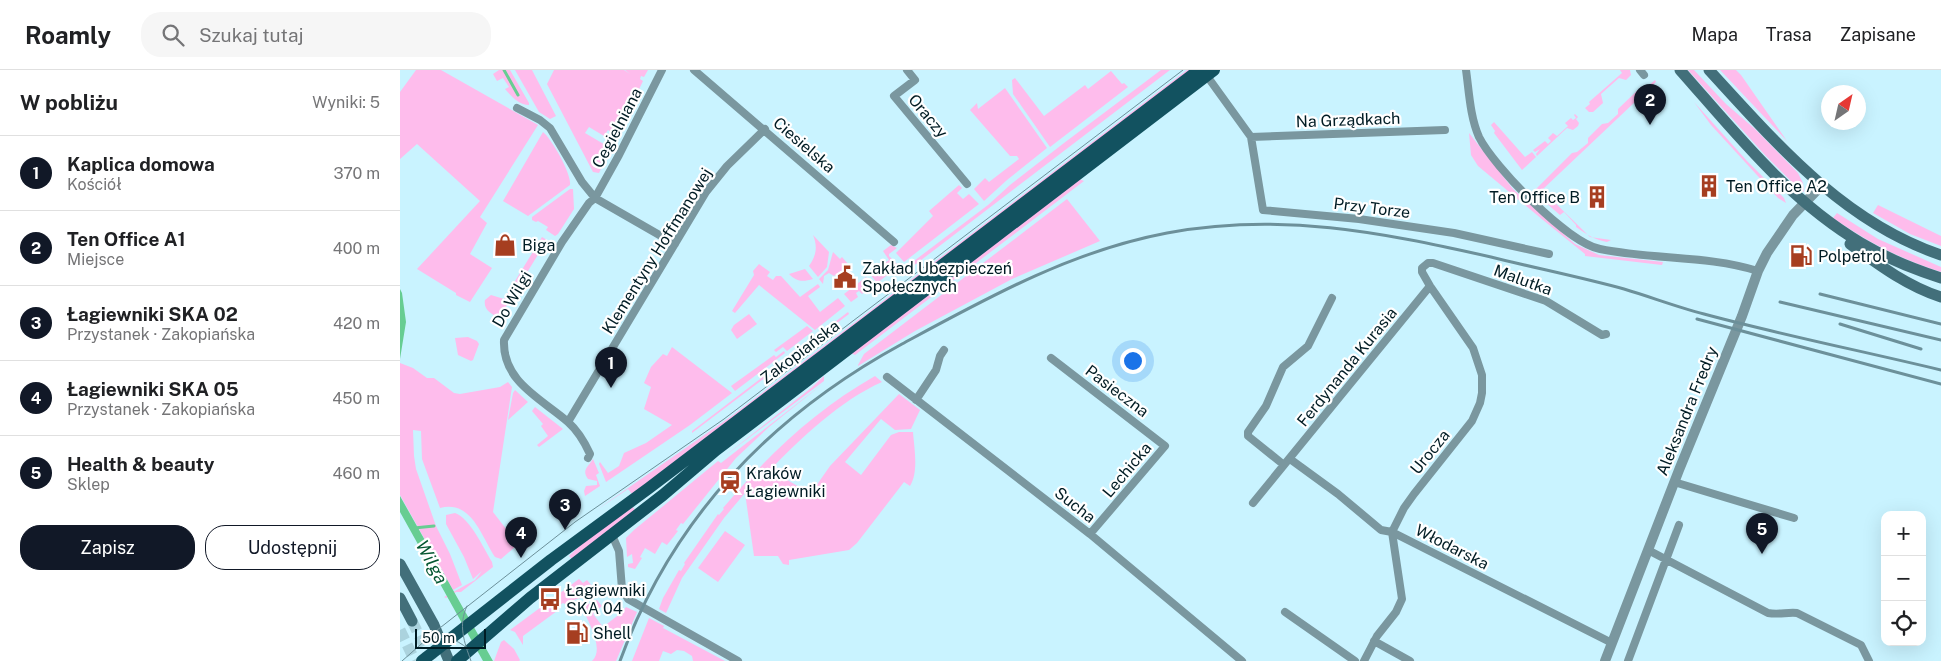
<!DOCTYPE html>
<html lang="pl">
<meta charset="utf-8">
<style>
:root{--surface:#fff;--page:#f6f6f6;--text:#202124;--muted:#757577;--line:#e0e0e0;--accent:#111827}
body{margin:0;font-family:"Public Sans",sans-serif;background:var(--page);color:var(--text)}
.controls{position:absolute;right:15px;bottom:15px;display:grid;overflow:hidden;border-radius:10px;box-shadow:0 5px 20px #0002}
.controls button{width:45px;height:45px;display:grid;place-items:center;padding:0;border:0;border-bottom:1px solid var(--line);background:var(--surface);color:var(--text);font:25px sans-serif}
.compass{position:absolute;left:1421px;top:15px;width:45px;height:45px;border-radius:50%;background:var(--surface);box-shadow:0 5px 20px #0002;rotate:34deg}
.scale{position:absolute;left:15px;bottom:12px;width:71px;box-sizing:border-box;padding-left:5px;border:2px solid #001c24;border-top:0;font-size:14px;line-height:18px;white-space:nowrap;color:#001c24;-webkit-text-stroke:4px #fff;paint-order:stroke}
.you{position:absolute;left:732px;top:290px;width:18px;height:18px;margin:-12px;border:4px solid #fff;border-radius:50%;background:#1a73e8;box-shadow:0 0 0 8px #1a73e833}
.badge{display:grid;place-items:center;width:32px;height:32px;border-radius:50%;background:var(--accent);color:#fff;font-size:16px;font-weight:700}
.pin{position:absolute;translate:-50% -41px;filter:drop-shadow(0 1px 2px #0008)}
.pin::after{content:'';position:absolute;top:26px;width:18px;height:15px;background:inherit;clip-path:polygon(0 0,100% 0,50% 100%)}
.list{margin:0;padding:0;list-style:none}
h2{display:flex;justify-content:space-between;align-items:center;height:65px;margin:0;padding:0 20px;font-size:21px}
h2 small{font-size:16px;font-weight:400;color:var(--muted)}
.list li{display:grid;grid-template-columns:32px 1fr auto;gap:15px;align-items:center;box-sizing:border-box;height:75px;padding:0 20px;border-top:1px solid var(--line)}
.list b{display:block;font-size:19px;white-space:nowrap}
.list p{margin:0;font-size:16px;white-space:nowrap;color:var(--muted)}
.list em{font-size:16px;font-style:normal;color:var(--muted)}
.actions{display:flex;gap:10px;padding:15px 20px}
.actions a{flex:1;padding:11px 0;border:1px solid var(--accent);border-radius:20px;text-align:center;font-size:18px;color:var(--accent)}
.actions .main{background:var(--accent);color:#fff}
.icon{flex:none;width:28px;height:28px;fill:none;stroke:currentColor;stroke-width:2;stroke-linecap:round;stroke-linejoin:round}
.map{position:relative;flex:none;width:1541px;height:591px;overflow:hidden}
header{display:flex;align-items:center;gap:30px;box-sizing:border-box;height:70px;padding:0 25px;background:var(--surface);border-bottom:1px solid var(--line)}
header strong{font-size:24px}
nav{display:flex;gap:28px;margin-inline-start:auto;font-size:18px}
.search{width:350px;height:45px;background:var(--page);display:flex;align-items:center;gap:12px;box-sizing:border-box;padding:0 18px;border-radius:20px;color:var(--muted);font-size:19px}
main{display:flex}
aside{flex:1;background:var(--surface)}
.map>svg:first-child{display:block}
</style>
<header>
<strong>Roamly</strong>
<div class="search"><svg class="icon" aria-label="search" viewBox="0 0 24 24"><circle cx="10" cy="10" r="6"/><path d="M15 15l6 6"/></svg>Szukaj tutaj</div>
<nav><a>Mapa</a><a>Trasa</a><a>Zapisane</a></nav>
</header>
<main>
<aside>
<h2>W pobliżu<small>Wyniki: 5</small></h2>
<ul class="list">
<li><span class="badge">1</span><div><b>Kaplica domowa</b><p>Kościół</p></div><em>370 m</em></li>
<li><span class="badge">2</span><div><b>Ten Office A1</b><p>Miejsce</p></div><em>400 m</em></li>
<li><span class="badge">3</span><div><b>Łagiewniki SKA 02</b><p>Przystanek · Zakopiańska</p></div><em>420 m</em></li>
<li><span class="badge">4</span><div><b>Łagiewniki SKA 05</b><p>Przystanek · Zakopiańska</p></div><em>450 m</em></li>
<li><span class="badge">5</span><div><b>Health &amp; beauty</b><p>Sklep</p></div><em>460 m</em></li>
</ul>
<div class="actions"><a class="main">Zapisz</a><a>Udostępnij</a></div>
</aside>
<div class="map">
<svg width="1541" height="591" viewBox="0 0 1541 591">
<rect width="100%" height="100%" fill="#c9f3ff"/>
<path fill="#febcec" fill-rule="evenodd" d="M16 0H41L138 55 80 147 87 153 70 184 92 198 70 232 56 225V223L17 199 80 131 17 74 0 89V22Z
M99 0H110L129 33V35C119 35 111 26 105 19L109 17 103 8 97 11 93 4Z
M115 0H132L156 46 150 49 139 42Z
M154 0H224L230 4 225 0H248L244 7 241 6 240 9 243 11 199 103 193 102 147 14ZM189 57 204 66 208 60 214 64 207 76 185 63Z
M761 0H770L512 197 510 194 588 135 610 115 664 73Z
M787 0H790L232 424 228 419 195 441 333 345Z
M1220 0H1230L1231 5 1226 10 1219 8 1201 24 1203 33 1193 42H1189L1185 38 1190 34 1189 32 1222 3Z
M1288 0H1294L1326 34 1355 59 1398 103 1403 113 1404 122 1391 111 1365 85Z
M1320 0H1336L1341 5 1387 71Z
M711 1 722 14 724 13 728 17 650 77 613 24 612 10 615 8 644 46 685 15 688 19Z
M1255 10 1256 12 1142 120 1190 167 1211 170 1207 172C1195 170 1186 164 1176 157V155L1164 142 1160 145 1138 126 1136 119 1172 83 1177 82 1188 73V68L1202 54 1208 53 1218 44V39L1241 17H1247Z
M605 18 647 78 607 110 584 131 574 119 585 108 589 112 619 89 617 86H610L570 40 577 33 578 39Z
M1294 32 1347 91 1384 128 1386 133 1378 128 1311 55Z
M1175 44 1178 47 1176 49 1179 53 1178 56 1173 60 1167 58 1137 86 1136 84 1140 79 1135 82 1133 80 1145 71 1148 74 1151 71 1148 68 1153 63 1157 66 1168 56 1165 53 1171 48 1173 50 1176 48 1174 45Z
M1094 52 1125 87 1132 82 1136 87 1122 100 1094 63 1095 61 1091 55Z
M143 62C151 68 172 104 170 115L128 146 103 131Z
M1069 63 1113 119 1175 174 1199 185 1263 192 1262 195 1185 186V184L1143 150 1078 96 1071 85Z
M679 109 684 111 455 285 451 283Z
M559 115 562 118 557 123 563 129 569 124 579 134 504 192 496 183 533 146 529 141Z
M170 119H173L174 139 158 164 155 166 146 160 148 157 138 151 136 152 132 150V147Z
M667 129 700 171 612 209 515 261 458 296V295L464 284Z
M1478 135 1541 166V176L1510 164 1473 143Z
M1437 143 1478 169 1541 197V202C1502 190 1466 171 1433 148Z
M413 165 429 182 427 197 418 207 409 196C416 186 418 177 413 165Z
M142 167 147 170 99 248C92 244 83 240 85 230L91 225 104 229Z
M491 175 497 178 489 184V186L499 196 477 213 470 204 489 190 483 181Z
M433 182 440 189 442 187 449 195 434 206 429 203 424 206 423 214 419 209 428 200Z
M359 194 370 202 367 206 373 210 376 206H381L400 227 418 214 420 217 408 226 420 242 438 228 445 236 415 260 359 215 335 243 332 241 354 205 353 201Z
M405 199 413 209C403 212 397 212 389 204Z
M466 207 472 216 462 224 459 221 456 223 458 227 451 232 444 224Z
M448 242 449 244 292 363V361Z
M349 244 357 254 337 269 331 260 334 255Z
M407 256 413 261 387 281 383 277 376 282 374 280Z
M68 267 77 271 79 274 73 290 71 291 58 285 55 268Z
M272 277 332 323 290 355 206 412 199 394 200 392 208 403 219 396 224 383 246 373 272 355 244 339 251 317 244 313 251 297 263 284 267 286Z
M384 281 385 283 335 321 331 316 374 285 376 287Z
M0 293 13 298 27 308H34L54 323 60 324 100 317 108 312 112 317 93 442 113 468V472L116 476 101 489 95 487C81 466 72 430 40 438L22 389 21 361 13 360 14 386 16 399 36 456 50 484 62 515 53 520 0 425Z
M424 306V311L322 388 411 318Z
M475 306 482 312C441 330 401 368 370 400L401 418 416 416 430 396 499 324 520 340 511 359 495 360 481 349 445 392 461 405 491 365 499 362H513C514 377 519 402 510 416L504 412 457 473 449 480 389 490V495L383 494 378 486H354L345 423 324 448 282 508 266 543 259 539 263 528 279 500 281 501 285 494 284 493 318 444 319 445 324 439 323 438C367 386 415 340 475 306Z
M425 312 369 357 336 388 283 454 281 453 276 460 278 461 267 475 262 472 255 484 245 478 240 487 242 488 235 499 228 497V494L233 493 232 484 227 487 226 468 234 460 318 391 321 393Z
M115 320 128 332 108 350 113 323Z
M135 337 163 359 139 377 137 375 148 366 141 356 143 354 132 341Z
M193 389 199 403 196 405 200 416 185 426 184 421 186 416 197 415V411L188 409C181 400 189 396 193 389Z
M233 437 235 440 172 489 169 486 188 468Z
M55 443C70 448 84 479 92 492L93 497 61 522H56L46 528 44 527 75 510 82 501 73 509 64 487 46 454V445Z
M325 461 345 475 318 512 298 498Z
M179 509 183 513 187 510 196 521C186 528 175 528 165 534L163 533 156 538 157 541 123 566V575L115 562 110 560Z
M197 530 202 536 193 544 203 557 221 543 226 537 237 542 216 591H192C205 579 188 552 183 539L184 536Z
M249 548 264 556 263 558 325 591H293L292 586 284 581 277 580 271 584 263 581 259 591H232Z
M104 570 114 579 120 590 119 591H94L101 572Z"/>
<path fill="#67cd92" d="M0 219 2 223 6 252 0 289Z
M0 426 93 591H83L0 442Z"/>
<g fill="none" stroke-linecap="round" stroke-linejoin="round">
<path stroke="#67cd92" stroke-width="3" d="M104 0 118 25
M14 458 34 456"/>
<path stroke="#abd3de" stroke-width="11" stroke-dasharray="11 5.5" stroke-linecap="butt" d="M12 551 32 591
M0 560 15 591"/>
<path stroke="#7a979f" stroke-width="8" d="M294 0 494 172
M507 0 515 10 494 26 567 114
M1066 0C1069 21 1070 47 1079 67 1094 97 1168 173 1200 179 1253 190 1307 185 1358 201
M1240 0 1244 5
M807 6 851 67 863 140 959 149 1054 163 1149 184
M117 38 140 50 150 58 182 112 195 128 275 174
M851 67 1045 60
M651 288 765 376 690 464
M487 307 690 464 842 591
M516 330 536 300 540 286 544 280
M168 352 306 122 327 96 365 59
M188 388 190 384C185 373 177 360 168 352 142 329 102 312 104 270L162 172 189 133 195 128 219 85 262 0
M890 389 938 424 981 460 992 462 1212 573
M884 395 848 366V362L866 336 883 297 908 276 932 228
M1274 412 1394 448
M853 433 1030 216
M212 465 219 481 222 519 228 529 338 591
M1248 480 1368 543C1379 545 1387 542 1397 543L1461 575 1469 591
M885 542 955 591
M974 571 1010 591
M964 591 977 566 996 542 1002 529 992 462 1004 438 1014 424 1072 351 1080 333 1082 323V305L1073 278 1030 216 1022 202V198L1028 193H1033L1146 231 1202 265 1206 264
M1228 591 1279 455"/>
<path stroke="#7a979f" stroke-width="10" d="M1205 591 1279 400 1342 246 1358 201 1367 183 1393 145 1421 116"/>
<path stroke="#426f7a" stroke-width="11" d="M1280 0C1335 62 1388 130 1461 173 1486 188 1513 199 1541 208
M1309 0C1377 74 1443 152 1541 185
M1450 174C1479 195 1507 216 1541 227
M0 494 34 555 49 591
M0 528 12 551"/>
<path stroke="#125260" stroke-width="12" d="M22 591 151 490 249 418 799 0
M57 591 130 528 263 425 316 380 814 0"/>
<path stroke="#6c909a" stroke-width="1" d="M67 536C58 555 64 572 71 591
M26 568C42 565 56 568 68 579
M2 591 36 561 175 452 324 349 783 0"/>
<path stroke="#6c909a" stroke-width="3" d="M1420 224 1541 254
M1380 232 1541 270
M1297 249 1541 314
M1440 254 1521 279
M220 591C272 448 370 346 502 274 587 228 671 181 767 163 881 142 980 162 1091 187 1135 198 1180 207 1224 219 1251 227 1277 237 1304 244 1382 265 1462 281 1541 300"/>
</g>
<defs>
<symbol id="building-bare" viewBox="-9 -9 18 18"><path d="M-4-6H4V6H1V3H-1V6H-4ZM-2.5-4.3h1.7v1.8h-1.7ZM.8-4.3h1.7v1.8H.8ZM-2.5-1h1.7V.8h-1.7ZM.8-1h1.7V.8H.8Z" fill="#a63e20" stroke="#fff" stroke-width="2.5" paint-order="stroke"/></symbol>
<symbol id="shop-bare" viewBox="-9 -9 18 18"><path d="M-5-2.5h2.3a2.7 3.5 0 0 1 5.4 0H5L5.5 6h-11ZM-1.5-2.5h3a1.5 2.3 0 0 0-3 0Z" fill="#a63e20" stroke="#fff" stroke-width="2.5" paint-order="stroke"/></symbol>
<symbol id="fuel-bare" viewBox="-9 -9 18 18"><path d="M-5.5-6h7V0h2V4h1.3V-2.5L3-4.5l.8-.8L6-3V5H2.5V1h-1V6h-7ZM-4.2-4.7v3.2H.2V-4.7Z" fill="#a63e20" stroke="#fff" stroke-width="2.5" paint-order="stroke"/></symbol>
<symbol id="civic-bare" viewBox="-9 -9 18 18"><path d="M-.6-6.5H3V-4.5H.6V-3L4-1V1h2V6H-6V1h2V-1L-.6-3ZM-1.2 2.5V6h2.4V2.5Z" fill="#a63e20" stroke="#fff" stroke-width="2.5" paint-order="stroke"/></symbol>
<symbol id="station-bare" viewBox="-9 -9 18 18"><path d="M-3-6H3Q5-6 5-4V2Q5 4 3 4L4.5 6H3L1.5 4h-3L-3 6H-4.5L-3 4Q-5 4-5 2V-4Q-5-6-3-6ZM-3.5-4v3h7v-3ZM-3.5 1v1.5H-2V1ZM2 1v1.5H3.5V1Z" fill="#a63e20" stroke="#fff" stroke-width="2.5" paint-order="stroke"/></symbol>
<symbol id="bus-bare" viewBox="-9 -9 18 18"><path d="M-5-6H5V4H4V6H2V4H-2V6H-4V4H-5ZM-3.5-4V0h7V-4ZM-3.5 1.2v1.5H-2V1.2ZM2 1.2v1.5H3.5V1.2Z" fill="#a63e20" stroke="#fff" stroke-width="2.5" paint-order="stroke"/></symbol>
</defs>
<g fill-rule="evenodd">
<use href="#building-bare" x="1293" y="100" width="32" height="32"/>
<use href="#building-bare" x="1181" y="111" width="32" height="32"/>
<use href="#shop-bare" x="89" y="159" width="32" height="32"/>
<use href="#fuel-bare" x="1385" y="170" width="32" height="32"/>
<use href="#civic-bare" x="429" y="191" width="32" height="32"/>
<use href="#station-bare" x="314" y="396" width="32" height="32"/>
<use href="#bus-bare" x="134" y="513" width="32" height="32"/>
<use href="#fuel-bare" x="161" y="547" width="32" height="32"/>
</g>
<g text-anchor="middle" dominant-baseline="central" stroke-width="4.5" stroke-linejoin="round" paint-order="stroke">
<g font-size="16" fill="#001c24" stroke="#fff">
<text transform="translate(528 46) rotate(50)">Oraczy</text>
<text transform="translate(948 50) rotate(-2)">Na Grządkach</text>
<text transform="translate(217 58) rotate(-62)">Cegielniana</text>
<text transform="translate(404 75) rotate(41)">Ciesielska</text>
<text transform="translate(972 138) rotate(7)">Przy Torze</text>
<text transform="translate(257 181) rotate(-58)">Klementyny Hoffmanowej</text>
<text transform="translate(1123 210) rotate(20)">Malutka</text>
<text transform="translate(112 229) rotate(-60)">Do Wilgi</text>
<text transform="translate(400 282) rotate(-37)">Zakopiańska</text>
<text transform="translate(947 297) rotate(-51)">Ferdynanda Kurasia</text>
<text transform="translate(717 321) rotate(37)">Pasieczna</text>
<text transform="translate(1287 341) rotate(-68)">Aleksandra Fredry</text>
<text transform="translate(1030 382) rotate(-51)">Urocza</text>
<text transform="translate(727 400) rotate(-50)">Lechicka</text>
<text transform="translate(675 435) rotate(38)">Sucha</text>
<text transform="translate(1052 477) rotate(27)">Włodarska</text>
</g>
<g font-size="16" fill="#001c24" stroke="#fff" text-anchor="start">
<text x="1326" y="116">Ten Office A2</text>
<text x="1180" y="127" text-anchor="end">Ten Office B</text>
<text x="122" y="175">Biga</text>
<text x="1418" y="186">Polpetrol</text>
<text x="462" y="198">Zakład Ubezpieczeń<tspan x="462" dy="18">Społecznych</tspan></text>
<text x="346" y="403">Kraków<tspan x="346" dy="18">Łagiewniki</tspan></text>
<text x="166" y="520">Łagiewniki<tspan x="166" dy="18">SKA 04</tspan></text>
<text x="193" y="563">Shell</text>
</g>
<g font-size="18" font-style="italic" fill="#045732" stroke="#fff">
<text transform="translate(32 492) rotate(62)">Wilga</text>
</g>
</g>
</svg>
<div class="controls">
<button>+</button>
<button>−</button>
<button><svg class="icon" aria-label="locate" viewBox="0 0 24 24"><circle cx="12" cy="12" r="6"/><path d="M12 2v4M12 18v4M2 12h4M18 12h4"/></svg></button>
</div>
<svg class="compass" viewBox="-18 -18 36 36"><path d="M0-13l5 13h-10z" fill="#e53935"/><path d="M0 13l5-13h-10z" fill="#757577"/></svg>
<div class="scale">50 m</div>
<div class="you"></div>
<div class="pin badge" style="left:211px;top:318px">1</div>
<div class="pin badge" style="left:1250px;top:55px">2</div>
<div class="pin badge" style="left:165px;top:460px">3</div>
<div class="pin badge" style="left:121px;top:488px">4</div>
<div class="pin badge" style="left:1362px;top:484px">5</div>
</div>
</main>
